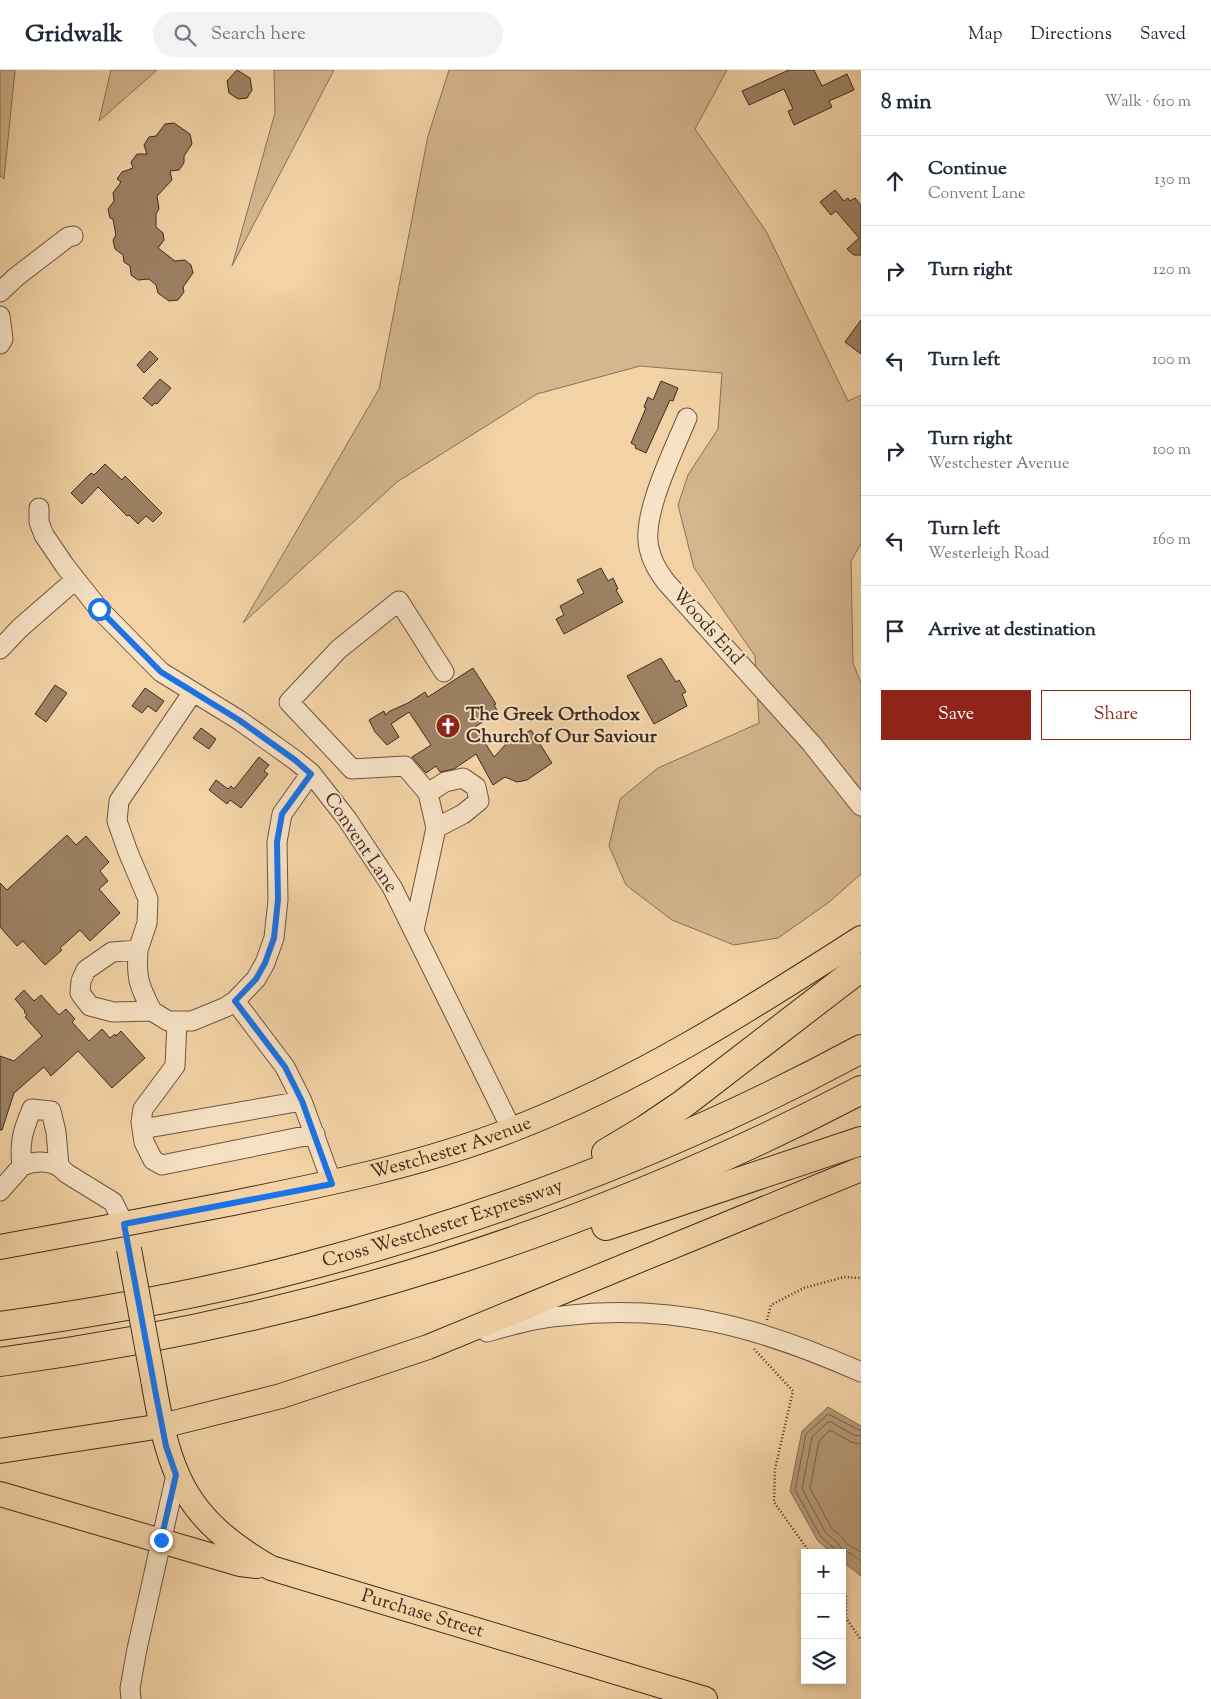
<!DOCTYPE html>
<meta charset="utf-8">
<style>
:root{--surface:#fff;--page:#f2f2f3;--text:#1f2937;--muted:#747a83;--line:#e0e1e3;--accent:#8f2418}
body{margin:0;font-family:"Sorts Mill Goudy",serif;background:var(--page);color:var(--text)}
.controls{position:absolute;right:15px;bottom:15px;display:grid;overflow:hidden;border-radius:0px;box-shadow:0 2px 8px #0003}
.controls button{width:45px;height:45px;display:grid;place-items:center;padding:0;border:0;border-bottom:1px solid var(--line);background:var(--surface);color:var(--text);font:25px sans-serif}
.stop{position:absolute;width:15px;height:15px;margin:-11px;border:4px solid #1a73e8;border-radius:50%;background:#fff}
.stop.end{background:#1a73e8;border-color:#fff;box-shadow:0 1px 5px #0008}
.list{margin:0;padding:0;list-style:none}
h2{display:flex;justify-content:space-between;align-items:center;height:65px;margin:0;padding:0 20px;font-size:21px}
h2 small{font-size:16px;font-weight:400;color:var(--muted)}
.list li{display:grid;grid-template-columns:32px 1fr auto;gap:15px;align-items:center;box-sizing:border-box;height:90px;padding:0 20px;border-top:1px solid var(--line)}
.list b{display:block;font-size:19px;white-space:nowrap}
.list p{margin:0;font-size:16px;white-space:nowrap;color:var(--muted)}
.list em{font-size:16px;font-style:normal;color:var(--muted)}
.actions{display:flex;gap:10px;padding:15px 20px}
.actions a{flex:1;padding:11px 0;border:1px solid var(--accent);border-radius:0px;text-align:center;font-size:18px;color:var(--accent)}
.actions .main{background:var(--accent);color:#fff}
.icon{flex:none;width:28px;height:28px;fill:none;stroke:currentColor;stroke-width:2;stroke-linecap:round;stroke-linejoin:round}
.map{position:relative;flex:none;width:861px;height:1629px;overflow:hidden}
header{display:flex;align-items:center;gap:30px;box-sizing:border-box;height:70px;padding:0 25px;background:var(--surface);border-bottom:1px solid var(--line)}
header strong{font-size:24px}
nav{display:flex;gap:28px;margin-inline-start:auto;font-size:18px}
.search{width:350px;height:45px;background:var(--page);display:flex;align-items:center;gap:12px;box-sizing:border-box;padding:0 18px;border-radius:28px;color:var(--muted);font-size:19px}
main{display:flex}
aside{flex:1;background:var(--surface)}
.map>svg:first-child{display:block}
</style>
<header>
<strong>Gridwalk</strong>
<div class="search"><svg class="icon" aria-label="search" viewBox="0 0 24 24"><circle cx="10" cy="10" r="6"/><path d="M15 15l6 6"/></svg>Search here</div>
<nav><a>Map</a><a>Directions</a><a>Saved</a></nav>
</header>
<main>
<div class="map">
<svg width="861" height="1629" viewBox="0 0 861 1629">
<rect width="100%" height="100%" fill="#f3d3a6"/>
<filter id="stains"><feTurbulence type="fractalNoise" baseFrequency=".004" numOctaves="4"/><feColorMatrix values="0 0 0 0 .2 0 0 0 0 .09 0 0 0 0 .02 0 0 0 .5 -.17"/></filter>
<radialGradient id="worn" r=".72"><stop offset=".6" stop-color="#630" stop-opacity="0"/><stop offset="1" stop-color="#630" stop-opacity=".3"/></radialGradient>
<path fill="#d5b68f" stroke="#8a7056" d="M0 0H15L4 109 0 106Z
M111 0H157L99 51Z
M274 0H334L232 196 275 43Z
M449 0H727L695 59 766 161 848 331 861 325V474L851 491 853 593 861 613V804L828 833 778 868 734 875 672 850 626 815 609 776 620 729 658 698 759 653 755 586 694 498 678 435 688 405 718 359 722 303 640 296 537 324 397 412 243 553 379 319 428 66Z"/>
<path fill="#b69a77" stroke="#876e53" d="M828 1337 861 1356V1506L842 1491V1483H832L818 1471 790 1421 802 1361Z"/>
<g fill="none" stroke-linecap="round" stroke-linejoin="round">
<path stroke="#7b624a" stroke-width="1" d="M861 1366 854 1365 831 1352H828L812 1367 802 1419 826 1463 838 1473 842 1480 850 1483 861 1491
M861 1374 851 1372 832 1361H829L819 1371 810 1418 832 1459 843 1468 847 1474 861 1482
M835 1483 833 1477 821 1467 795 1420 806 1364 828 1344 857 1359 861 1360"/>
</g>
<path fill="#9d8264" stroke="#402b1d" d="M237 0 250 8 252 20 247 28 238 29 229 23 227 11Z
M789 0H814L822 16 847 4 854 20 829 31 832 37 794 55 788 41 793 39 784 19 749 35 742 21Z
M174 53 190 64 192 74 184 86V93L179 100 170 101 172 110 157 126 159 139 156 144V157L163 163 164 170 158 178 175 191 185 190 191 195 193 203 183 217 184 222 178 230 169 231 158 223 156 215 149 209 138 210 131 205 130 196 124 192 123 185 115 179 113 170 116 165 113 149 110 148 108 139 114 131 113 123 121 112 117 109 122 102 133 98 131 92 137 84H147L144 75 149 67 156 66 165 54Z
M835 120 844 131 848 128 850 131 855 128 861 135V185H854L847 179 859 168 836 141 831 145 820 132Z
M861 250V284L845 272Z
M150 281 158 289 144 303 137 295Z
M160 309 171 318 157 334 155 333 152 336 143 328Z
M661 311 678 318 673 331 670 330 646 383 635 378 636 376 631 373 646 338 644 337 648 327 653 330Z
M105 394 122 410 125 406 162 443 153 452 146 446 138 454 129 445 127 446 98 417 82 434 71 423 91 403 94 405Z
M601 498 608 511 613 508 618 519 616 520 623 532 564 564 556 549 564 545 560 536 584 523 577 510Z
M661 588 676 612 679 610 686 622 682 624 687 636 654 654 627 606Z
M473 598 496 634 494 635 498 642 475 657 494 687 508 672 518 668 531 660 552 693 527 710 517 712 505 707 493 715 476 684 454 699 440 702 436 696 426 703 412 687 431 675 409 642 391 654 399 667 387 675 375 662 369 650 384 641 385 645 390 641 408 633 425 622 428 627Z
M55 615 67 623 46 652 35 644Z
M145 618 164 631 156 642 148 636 142 643 132 636Z
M201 658 216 669 209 679 193 668Z
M259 687 269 695 264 701 268 704 241 738 230 730 227 734 209 720 216 710 228 719 231 716 234 719Z
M67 765 76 775 86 766 109 792 100 801 108 811 99 819 120 843 90 871 80 860 60 878 62 880 45 895 23 871 17 876 0 857V813L7 820Z
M24 920 34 931 41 925 59 945 66 939 75 949 72 952 89 971 102 959 110 968 115 964 116 966 121 961 145 988 112 1018 78 981 51 1006 44 997 14 1023 2 1060H0V986L14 991 42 966 25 947 27 945 24 942 25 941 15 929Z"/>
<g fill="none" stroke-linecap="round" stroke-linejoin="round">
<defs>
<path id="minor" d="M0 222 16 207 68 167 73 166
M0 246 3 269 0 274
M687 348C674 380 641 445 649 478 652 492 658 501 666 512L811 673 861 736
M39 438V452L44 465 65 496 99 539 161 602 239 650 295 690 311 703 347 749 392 817 512 1060
M0 579 20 558 75 510
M428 723 445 712 463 708 476 717 479 731 463 744 436 758
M414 860 436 758 428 723 405 696 352 699 289 632 339 579 399 531 444 602
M138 880 147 853 148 829 128 782 117 751 119 731 193 622
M235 931 285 997 302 1031 332 1113
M152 941C139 916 136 908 138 880L112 882 86 900 81 911 80 923 90 936 113 942 152 941 168 951H192L226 937 235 931 256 909 265 893 274 868 278 830 277 772 282 744 311 703
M177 952 175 996 143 1039 141 1052 144 1072 153 1090 162 1095 315 1064
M142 1059 302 1031
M22 1096C19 1072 23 1060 32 1039L51 1041 56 1062 59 1096
M0 1121 22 1096C37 1090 55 1090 66 1103L113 1132 124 1154
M487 1262C512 1255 536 1248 562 1246 674 1233 759 1257 861 1302
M131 1629 130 1618 137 1579 176 1405"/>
<g id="major">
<path id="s1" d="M0 1177C78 1163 155 1148 233 1133 327 1114 421 1095 511 1060 636 1012 749 940 861 868"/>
<path id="s2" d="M153 1309C169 1405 184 1448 271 1498L705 1629"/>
<path d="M0 1381 162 1356 281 1326 428 1277 861 1099"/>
<path d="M0 1424 240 1494 257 1496"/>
</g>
<g id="highway">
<path d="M606 1083 646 1059 683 1034 861 897"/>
<path d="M606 1156 861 1071"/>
<path id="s3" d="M0 1256C101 1242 202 1224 300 1198 495 1147 684 1075 861 979"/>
<path d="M0 1292C305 1251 588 1163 861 1020"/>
</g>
</defs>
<use href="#minor" stroke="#6d553f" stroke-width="21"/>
<use href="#major" stroke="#402b1d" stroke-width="26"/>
<use href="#highway" stroke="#402b1d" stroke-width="30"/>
<path stroke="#402b1d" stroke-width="2.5" stroke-dasharray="1 2.5" stroke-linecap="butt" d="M767 1250 771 1235 804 1218 844 1207 861 1208
M754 1279 793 1321 775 1399 774 1432 810 1483
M842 1521 846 1524V1548L861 1570"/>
<use href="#minor" stroke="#f7e2c5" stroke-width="19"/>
<use href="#major" stroke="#f3d3a6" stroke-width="24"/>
<use href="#highway" stroke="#f3d3a6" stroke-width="28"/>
<defs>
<path id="major-bridge" d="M129 1179 153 1309"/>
</defs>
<use href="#major-bridge" stroke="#402b1d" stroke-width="26" stroke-linecap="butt"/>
<use href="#major-bridge" stroke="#f3d3a6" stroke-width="24"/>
</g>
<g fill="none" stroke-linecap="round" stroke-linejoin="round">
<path stroke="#1a73e8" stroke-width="6" d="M99 539 161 602 239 650 295 690 311 704 282 744 277 772 278 830 274 868 265 893 256 909 235 931 285 997 302 1031 332 1114 124 1154 156 1325 166 1376 176 1405 161 1470"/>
</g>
<defs>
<symbol id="church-disc" viewBox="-11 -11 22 22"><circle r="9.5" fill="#8f2418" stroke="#f7e2c5"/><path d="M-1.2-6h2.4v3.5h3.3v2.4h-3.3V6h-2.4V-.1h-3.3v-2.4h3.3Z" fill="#fff"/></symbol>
</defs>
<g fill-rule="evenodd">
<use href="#church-disc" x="434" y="642" width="28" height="28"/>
</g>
<g text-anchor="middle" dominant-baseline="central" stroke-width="4" stroke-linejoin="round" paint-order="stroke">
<g font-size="19" fill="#402b1d" stroke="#f7e2c5">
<text transform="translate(707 557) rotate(48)">Woods End</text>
<text transform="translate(360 773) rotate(56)">Convent Lane</text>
<text stroke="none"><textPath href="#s1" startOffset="462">Westchester Avenue</textPath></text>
<text stroke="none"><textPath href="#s3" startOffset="455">Cross Westchester Expressway</textPath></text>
<text stroke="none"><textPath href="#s2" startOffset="392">Purchase Street</textPath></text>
</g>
<g font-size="19" font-weight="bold" fill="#402b1d" stroke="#f7e2c5" text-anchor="start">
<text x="466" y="645">The Greek Orthodox<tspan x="466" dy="22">Church of Our Saviour</tspan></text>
</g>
</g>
<rect width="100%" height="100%" filter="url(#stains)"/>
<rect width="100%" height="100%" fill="url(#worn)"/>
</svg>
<div class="controls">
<button>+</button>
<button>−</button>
<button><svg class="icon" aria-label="layers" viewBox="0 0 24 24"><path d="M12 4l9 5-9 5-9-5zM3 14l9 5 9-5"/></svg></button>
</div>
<div class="stop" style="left:99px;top:539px"></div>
<div class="stop end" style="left:161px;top:1470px"></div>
</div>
<aside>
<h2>8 min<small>Walk · 610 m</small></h2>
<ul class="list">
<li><svg class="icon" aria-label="ahead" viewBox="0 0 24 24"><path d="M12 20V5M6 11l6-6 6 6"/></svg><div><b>Continue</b><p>Convent Lane</p></div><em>130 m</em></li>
<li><svg class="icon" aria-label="right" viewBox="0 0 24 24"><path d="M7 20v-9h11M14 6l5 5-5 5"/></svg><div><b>Turn right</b></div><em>120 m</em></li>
<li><svg class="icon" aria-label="left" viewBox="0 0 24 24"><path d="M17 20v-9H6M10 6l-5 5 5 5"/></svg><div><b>Turn left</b></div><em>100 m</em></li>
<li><svg class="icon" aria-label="right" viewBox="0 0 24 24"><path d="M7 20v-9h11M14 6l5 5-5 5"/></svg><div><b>Turn right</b><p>Westchester Avenue</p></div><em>100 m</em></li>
<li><svg class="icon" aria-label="left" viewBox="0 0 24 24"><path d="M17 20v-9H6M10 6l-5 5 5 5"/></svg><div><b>Turn left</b><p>Westerleigh Road</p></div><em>160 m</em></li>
<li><svg class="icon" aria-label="arrive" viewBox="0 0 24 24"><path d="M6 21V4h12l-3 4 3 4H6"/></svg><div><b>Arrive at destination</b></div></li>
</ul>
<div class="actions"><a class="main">Save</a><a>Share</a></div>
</aside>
</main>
